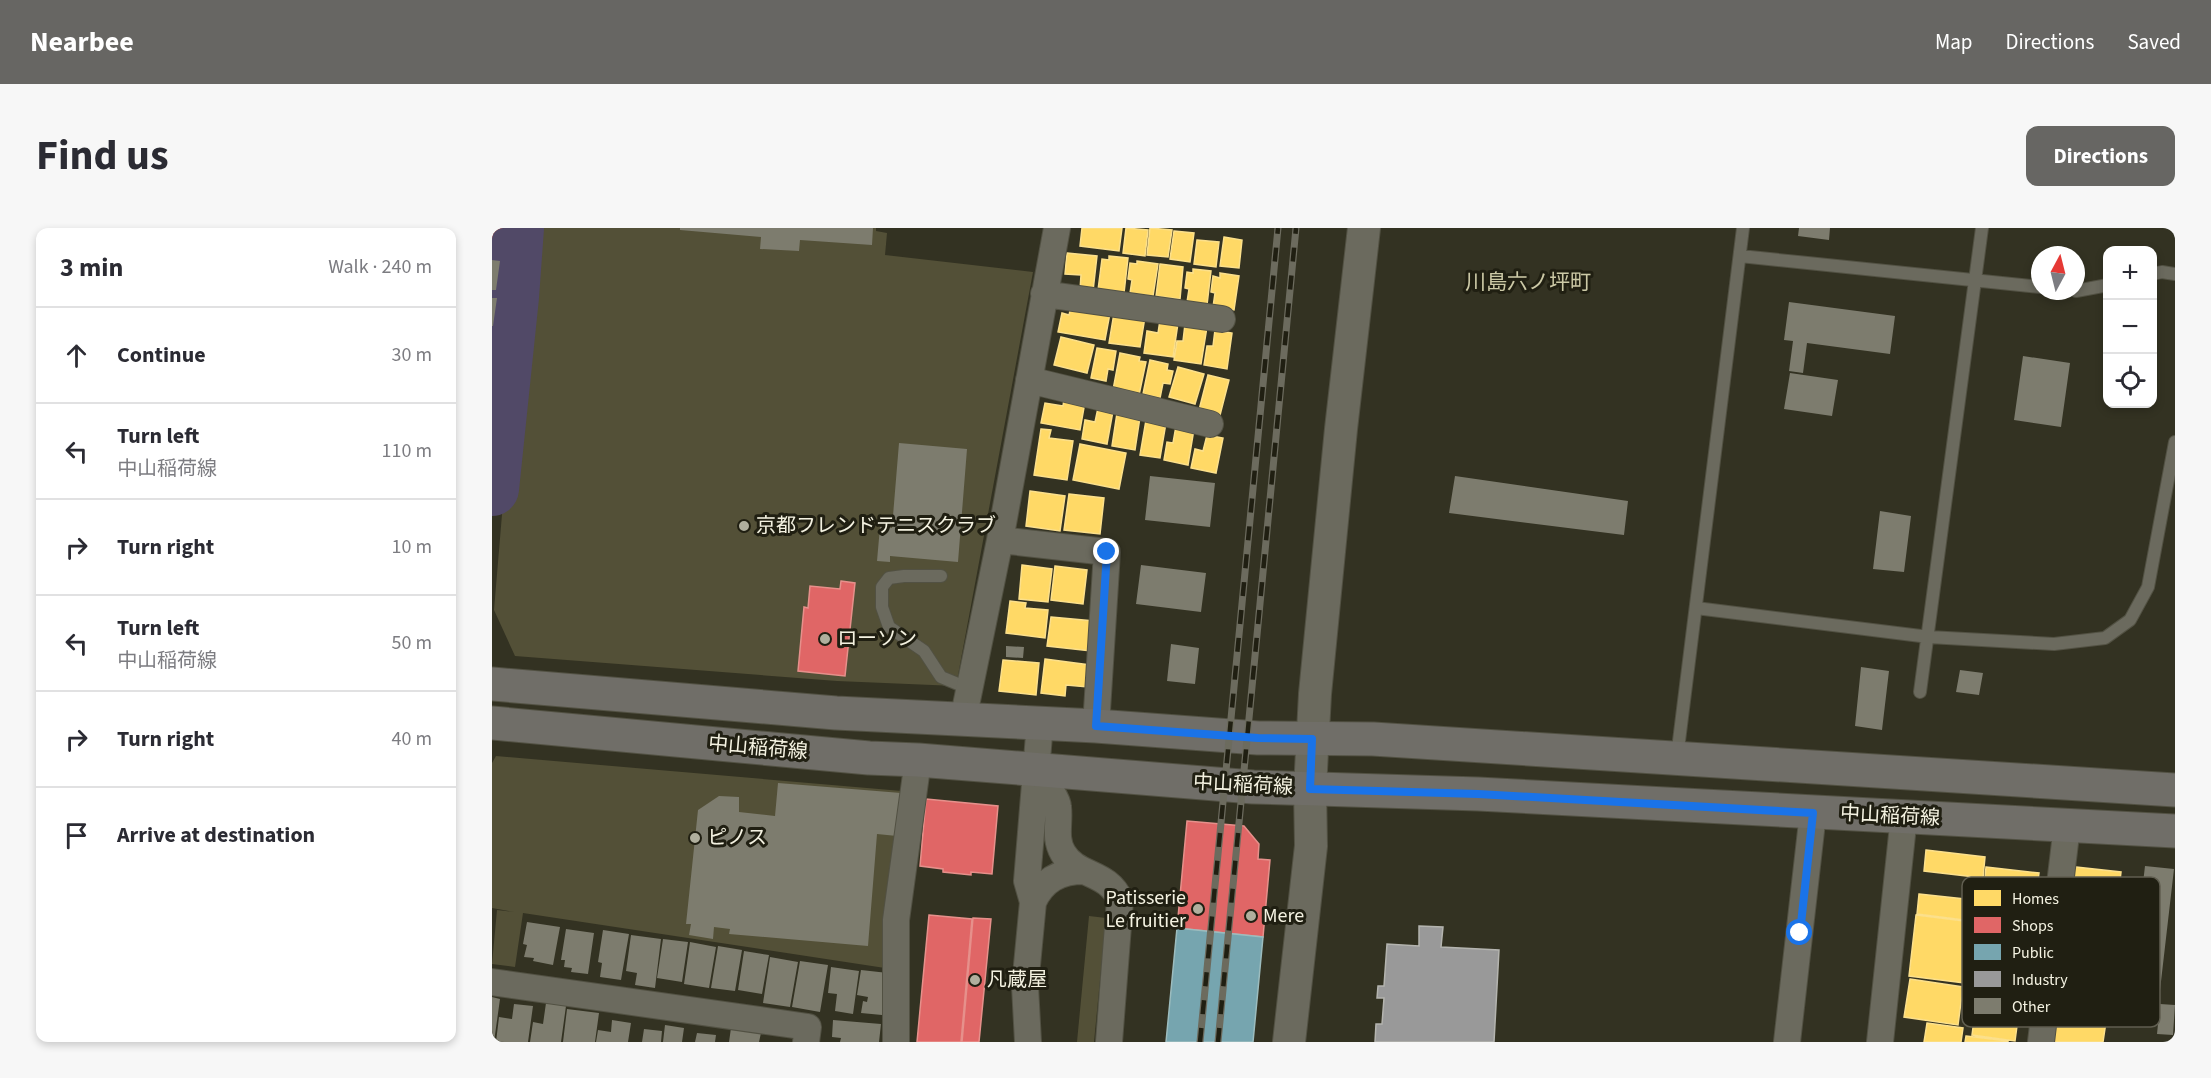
<!DOCTYPE html>
<meta charset="utf-8">
<style>
:root{--surface:#fff;--page:#f7f7f7;--text:#2b2b33;--muted:#7c7c81;--line:#e1e1e2;--accent:#676663}
body{margin:0;font-family:"Source Sans 3","Noto Sans JP",sans-serif;background:var(--page);color:var(--text)}
.controls{position:absolute;right:18px;top:18px;display:grid;overflow:hidden;border-radius:12px;box-shadow:0 3px 9px #0003}
.controls button{width:54px;height:54px;display:grid;place-items:center;padding:0;border:0;border-bottom:2px solid var(--line);background:var(--surface);color:var(--text);font:30px sans-serif}
.compass{position:absolute;left:1539px;top:18px;width:54px;height:54px;border-radius:50%;background:var(--surface);box-shadow:0 3px 9px #0003;rotate:7deg}
.stop{position:absolute;width:18px;height:18px;margin:-14px;border:4px solid #1a73e8;border-radius:50%;background:#fff}
.stop.end{background:#1a73e8;border-color:#fff;box-shadow:0 2px 6px #0008}
.list{margin:0;padding:0;list-style:none}
h2{display:flex;justify-content:space-between;align-items:center;height:78px;margin:0;padding:0 24px;font-size:26px}
h2 small{font-size:20px;font-weight:400;color:var(--muted)}
.list li{display:grid;grid-template-columns:39px 1fr auto;gap:18px;align-items:center;box-sizing:border-box;height:96px;padding:0 24px;border-top:2px solid var(--line)}
.list b{display:block;font-size:22px;white-space:nowrap}
.list p{margin:0;font-size:20px;white-space:nowrap;color:var(--muted)}
.list em{font-size:20px;font-style:normal;color:var(--muted)}
.icon{flex:none;width:33px;height:33px;fill:none;stroke:currentColor;stroke-width:2;stroke-linecap:round;stroke-linejoin:round}
.map{position:relative;flex:none;width:1683px;height:814px;overflow:hidden;border-radius:12px}
header{display:flex;align-items:center;gap:36px;box-sizing:border-box;height:84px;padding:0 30px;background:var(--accent);color:#fff}
header strong{font-size:28px}
nav{display:flex;gap:33px;margin-inline-start:auto;font-size:21px}
.intro{display:flex;align-items:center;justify-content:space-between;box-sizing:border-box;height:144px;padding:0 36px}
h1{margin:0;font-size:42px}
.button{padding:15px 27px;border-radius:12px;background:var(--accent);color:#fff;font-size:21px;font-weight:700}
main{display:flex;gap:36px;padding:0 36px}
aside{flex:1;background:var(--surface);border-radius:12px;box-shadow:0 3px 9px #0003}
.map>svg:first-child{display:block}
</style>
<header>
<strong>Nearbee</strong>
<nav><a>Map</a><a>Directions</a><a>Saved</a></nav>
</header>
<div class="intro"><h1>Find us</h1><a class="button">Directions</a></div>
<main>
<aside>
<h2>3 min<small>Walk · 240 m</small></h2>
<ul class="list">
<li><svg class="icon" aria-label="ahead" viewBox="0 0 24 24"><path d="M12 20V5M6 11l6-6 6 6"/></svg><div><b>Continue</b></div><em>30 m</em></li>
<li><svg class="icon" aria-label="left" viewBox="0 0 24 24"><path d="M17 20v-9H6M10 6l-5 5 5 5"/></svg><div><b>Turn left</b><p>中山稲荷線</p></div><em>110 m</em></li>
<li><svg class="icon" aria-label="right" viewBox="0 0 24 24"><path d="M7 20v-9h11M14 6l5 5-5 5"/></svg><div><b>Turn right</b></div><em>10 m</em></li>
<li><svg class="icon" aria-label="left" viewBox="0 0 24 24"><path d="M17 20v-9H6M10 6l-5 5 5 5"/></svg><div><b>Turn left</b><p>中山稲荷線</p></div><em>50 m</em></li>
<li><svg class="icon" aria-label="right" viewBox="0 0 24 24"><path d="M7 20v-9h11M14 6l5 5-5 5"/></svg><div><b>Turn right</b></div><em>40 m</em></li>
<li><svg class="icon" aria-label="arrive" viewBox="0 0 24 24"><path d="M6 21V4h12l-3 4 3 4H6"/></svg><div><b>Arrive at destination</b></div></li>
</ul>
</aside>
<div class="map">
<svg width="1683" height="814" viewBox="0 0 1683 814">
<rect width="100%" height="100%" fill="#333222"/>
<path fill="#535037" d="M34 0H384V3L395 5 393 27 541 44 464 458 345 453 23 428 2 382Z
M4 528 410 563 393 740 31 685 23 739 0 736 5 682 22 684 0 680V535Z
M597 688 614 690 602 814H585Z"/>
<path fill="#ffd966" stroke="#fce08b" stroke-width="1.5" d="M590 0H630L627 23 588 18Z
M634 0 656 2 653 28 631 25Z
M658 0 680 2 676 29 655 27Z
M682 3 702 5 698 34 678 31Z
M732 9 750 12 747 40 728 38Z
M705 12 727 14 724 39 702 36Z
M575 25 605 28 601 63 588 62 589 47 573 46Z
M617 28 636 30 632 65 606 62 610 31 617 32Z
M645 33 666 36 661 68 638 65 640 52 636 51 638 35 645 36Z
M668 36 691 39 688 71 664 68Z
M701 41 719 43 715 77 695 74 697 61 693 60 695 44 701 45Z
M728 45 747 48 742 82 721 79 723 65 719 64 721 48 728 50Z
M579 79 618 85 613 112 566 104 570 85 577 87Z
M622 85 653 89 648 119 617 115Z
M668 92 686 95 681 129 652 125 655 103 666 105Z
M693 96 715 99 709 136 682 132 685 113H691Z
M723 102 740 105 735 141 712 137 715 118H721Z
M569 109 602 117 595 145 562 137Z
M605 120 624 123 621 142 616 141 614 153 599 150Z
M628 125 648 129 647 133 654 134 647 167 621 162Z
M658 132 676 136 675 142 681 143 678 156 671 155 668 170 651 166Z
M686 139 712 146 703 176 677 169Z
M716 147 737 152 728 187 707 182Z
M572 171 593 174 588 202 549 195 553 175 571 178Z
M606 180 621 183 615 216 590 211 593 192 603 194Z
M625 185 648 189 643 222 620 218Z
M654 192 674 195 668 230 648 227Z
M684 198 702 201 696 237 672 232 675 214 681 215Z
M549 201 559 202 557 210 581 213 575 252 542 247Z
M715 207 731 210 724 245 699 240 703 221 711 223Z
M588 216 634 225 627 261 581 252Z
M538 263 573 268 568 303 534 298Z
M577 266 612 270 608 306 572 302Z
M530 337 560 341 556 374 527 371Z
M563 338 595 342 591 376 559 372Z
M518 373 534 375 533 380 556 382 553 410 514 405Z
M559 389 602 393 599 423 555 418Z
M553 431 598 437 596 459 574 457 573 468 549 465Z
M511 432 547 435 544 467 507 463Z
M1434 622 1493 629 1491 650 1432 643Z
M1575 638 1629 644 1625 679 1571 673Z
M1494 639 1547 645 1543 676 1491 670Z
M1427 666 1482 672 1480 693 1425 686Z
M1424 687 1480 694 1472 755 1417 748Z
M1418 751 1471 759 1466 797 1412 789Z
M1562 781 1615 787 1611 814H1558Z
M1482 792 1525 798 1523 813 1480 807Z
M1435 795 1471 800 1469 814H1432Z
M1474 808 1516 813V814H1473Z"/>
<path fill="#e06666" stroke="#e6908b" stroke-width="1.5" d="M0 0H10L7 23 0 22Z
M349 353 363 355 353 448 306 443 312 379 316 380 318 358 348 361Z
M434 571 506 578 500 646 479 644V647L451 644V641L428 638Z
M695 593 752 598 767 616 766 631 778 632 771 709 685 700Z
M437 687 480 691 469 814H425Z
M481 690 499 691 487 814H470Z"/>
<path fill="#76a5af" stroke="#9cbcbe" stroke-width="1.5" d="M685 700 771 709 761 814H674Z"/>
<path fill="#999" stroke="#b4b4af" stroke-width="1.5" d="M927 698 951 699 949 719 1007 722 1002 814H883L884 796H890L892 770H885L886 758H892L895 716 927 718Z"/>
<g fill="none" stroke-linecap="round" stroke-linejoin="round">
<path stroke="#514967" stroke-width="54" d="M0 261 20 69 25 0"/>
</g>
<path fill="#7d7c6e" d="M188 0H381L380 17 308 12 307 23 268 21 269 9 188 2Z
M1307 0H1338L1337 12 1306 8Z
M0 32 8 33 4 62H0Z
M0 70H5L1 98H0Z
M1297 74 1403 88 1398 126 1315 115 1311 145 1297 143 1301 113 1292 112Z
M1531 128 1578 135 1569 199 1522 192Z
M1298 145 1346 152 1340 188 1292 181Z
M407 215 475 221 466 334 398 328V334L385 333 388 299 400 300Z
M658 248 723 255 718 299 653 292Z
M963 248 1136 273 1132 307 957 285Z
M1388 283 1419 288 1412 344 1381 341Z
M649 337 714 345 709 384 644 376Z
M679 416 707 420 703 456 675 453Z
M514 418 532 419 531 430 514 429Z
M1369 439 1397 443 1390 502 1363 498Z
M1468 442 1491 445 1487 467 1464 464Z
M286 555 409 565 405 608 385 606 376 718 237 706 238 701 222 699 221 711 197 707 199 696H194L206 582 227 568 247 569V584L283 588Z
M1653 638 1682 641 1668 762 1657 761 1658 751 1640 748Z
M35 694 68 699 61 737 41 733 42 730 32 729 35 717 31 716Z
M74 701 102 705 96 746 79 744 80 740 72 739 73 732H69Z
M111 702 137 706 129 752 108 749 110 735 106 734Z
M139 707 169 711 163 760 143 757 145 745 134 743Z
M171 711 196 714 190 754 165 750Z
M198 714 224 719 217 760 192 756Z
M226 718 250 722 243 763 219 760Z
M252 723 277 727 270 766 246 762Z
M278 729 306 734 298 779 271 775Z
M308 733 336 737 328 784 300 779Z
M339 739 367 743 361 786 343 783 345 766 336 765Z
M369 742 396 745 390 787 369 785 371 773 375 774 376 769 365 767Z
M0 769 8 771 2 814H0Z
M54 775 74 778 69 814H38L41 794 51 796Z
M22 776 41 778 36 814H4L7 789 20 791Z
M1668 776 1683 777 1681 807 1665 806Z
M75 781 107 785 103 814H71Z
M120 792 139 795 136 814H104L106 802 119 804Z
M341 792 389 796 387 814H348L349 810 340 809Z
M173 797 192 800 190 814H171Z
M239 800 269 805 267 814H237Z
M152 801 170 803 169 814H150Z
M205 805 224 807 223 814H203Z"/>
<g fill="none" stroke-linecap="round" stroke-linejoin="round">
<defs>
<path id="service" d="M1248 28 1548 59
M1660 46 1670 44 1683 46
M1584 63 1616 57
M449 348H412L397 350 390 359V379L397 399 432 423 449 449 478 461
M1204 380 1437 409 1562 416 1613 410 1638 392 1656 359 1683 214
M1428 464 1490 0
M1185 529 1251 0"/>
<path id="minor" d="M552 66 730 91
M537 152 718 196
M508 312 615 324 604 498
M471 492 508 312 565 0
M544 543C550 551 566 570 566 579 568 595 562 610 571 625 585 649 616 643 628 672L617 814
M541 674C551 652 568 643 592 643
M0 754 316 799 314 814
M404 814V692L426 532
M536 814 533 758 541 674 535 653 548 495
M1295 814 1321 585
M1388 814 1412 588
M1549 814 1575 598"/>
<path id="tertiary" d="M797 814 819 618 818 561 823 466 849 201 872 0"/>
<path id="secondary" d="M0 456 344 485 604 498 766 510 881 511 1683 562
M0 495 377 530 426 532 761 559 986 566 1683 603"/>
</defs>
<use href="#service" stroke="#525143" stroke-width="14"/>
<use href="#minor" stroke="#525143" stroke-width="28"/>
<use href="#tertiary" stroke="#525143" stroke-width="34"/>
<use href="#secondary" stroke="#525143" stroke-width="35"/>
<use href="#service" stroke="#6b6a5e" stroke-width="12"/>
<use href="#minor" stroke="#6b6a5e" stroke-width="26"/>
<use href="#tertiary" stroke="#6b6a5e" stroke-width="32"/>
<use href="#secondary" stroke="#706e68" stroke-width="33"/>
<defs>
<path id="rail" d="M708 814 786 0
M726 814 804 0"/>
</defs>
<use href="#rail" stroke="#6c6b5e" stroke-width="7"/>
<use href="#rail" stroke="#201f12" stroke-width="4.5" stroke-dasharray="14" stroke-linecap="butt"/>
</g>
<g fill="none" stroke-linecap="round" stroke-linejoin="round">
<path stroke="#1a73e8" stroke-width="8" d="M615 324 604 498 766 510 820 511 818 561 986 566 1321 585 1308 705"/>
</g>
<g fill="#b0af9e" stroke="#201f12" stroke-width="2">
<circle cx="252" cy="298" r="6"/>
<circle cx="333" cy="411" r="6"/>
<circle cx="203" cy="610" r="6"/>
<circle cx="706" cy="681" r="6"/>
<circle cx="759" cy="688" r="6"/>
<circle cx="483" cy="752" r="6"/>
</g>
<g text-anchor="middle" dominant-baseline="central" stroke-width="6" stroke-linejoin="round" paint-order="stroke">
<g font-size="20" fill="#f4f2e1" stroke="#201f12" text-anchor="start">
<text x="264" y="298">京都フレンドテニスクラブ</text>
<text x="345" y="411">ローソン</text>
<text x="215" y="610">ピノス</text>
<text x="694" y="670" text-anchor="end">Patisserie<tspan x="694" dy="23">Le fruitier</tspan></text>
<text x="771" y="688">Mere</text>
<text x="495" y="752">凡蔵屋</text>
</g>
<g font-size="20" fill="#f4f2e1" stroke="#201f12">
<text transform="translate(266 520) rotate(5)">中山稲荷線</text>
<text transform="translate(751 557) rotate(3)">中山稲荷線</text>
<text transform="translate(1398 588) rotate(3)">中山稲荷線</text>
</g>
<g font-size="21" fill="#ccc9a6" stroke="#201f12">
<text x="1036" y="54">川島六ノ坪町</text>
</g>
</g>
<rect x="1470" y="649" width="198" height="150" rx="9" fill="#201f12" stroke="#605e50" stroke-width="1.5"/>
<rect x="1482" y="662" width="27" height="16" fill="#ffd966"/>
<rect x="1482" y="689" width="27" height="16" fill="#e06666"/>
<rect x="1482" y="716" width="27" height="16" fill="#76a5af"/>
<rect x="1482" y="743" width="27" height="16" fill="#999"/>
<rect x="1482" y="770" width="27" height="16" fill="#7d7c6e"/>
<g font-size="16" fill="#f4f2e1">
<text x="1520" y="676">Homes</text>
<text x="1520" y="703">Shops</text>
<text x="1520" y="730">Public</text>
<text x="1520" y="757">Industry</text>
<text x="1520" y="784">Other</text>
</g>
</svg>
<div class="controls">
<button>+</button>
<button>−</button>
<button><svg class="icon" aria-label="locate" viewBox="0 0 24 24"><circle cx="12" cy="12" r="6"/><path d="M12 2v4M12 18v4M2 12h4M18 12h4"/></svg></button>
</div>
<svg class="compass" viewBox="-18 -18 36 36"><path d="M0-13l5 13h-10z" fill="#e53935"/><path d="M0 13l5-13h-10z" fill="#7c7c81"/></svg>
<div class="stop" style="left:1308px;top:705px"></div>
<div class="stop end" style="left:615px;top:324px"></div>
</div>
</main>
